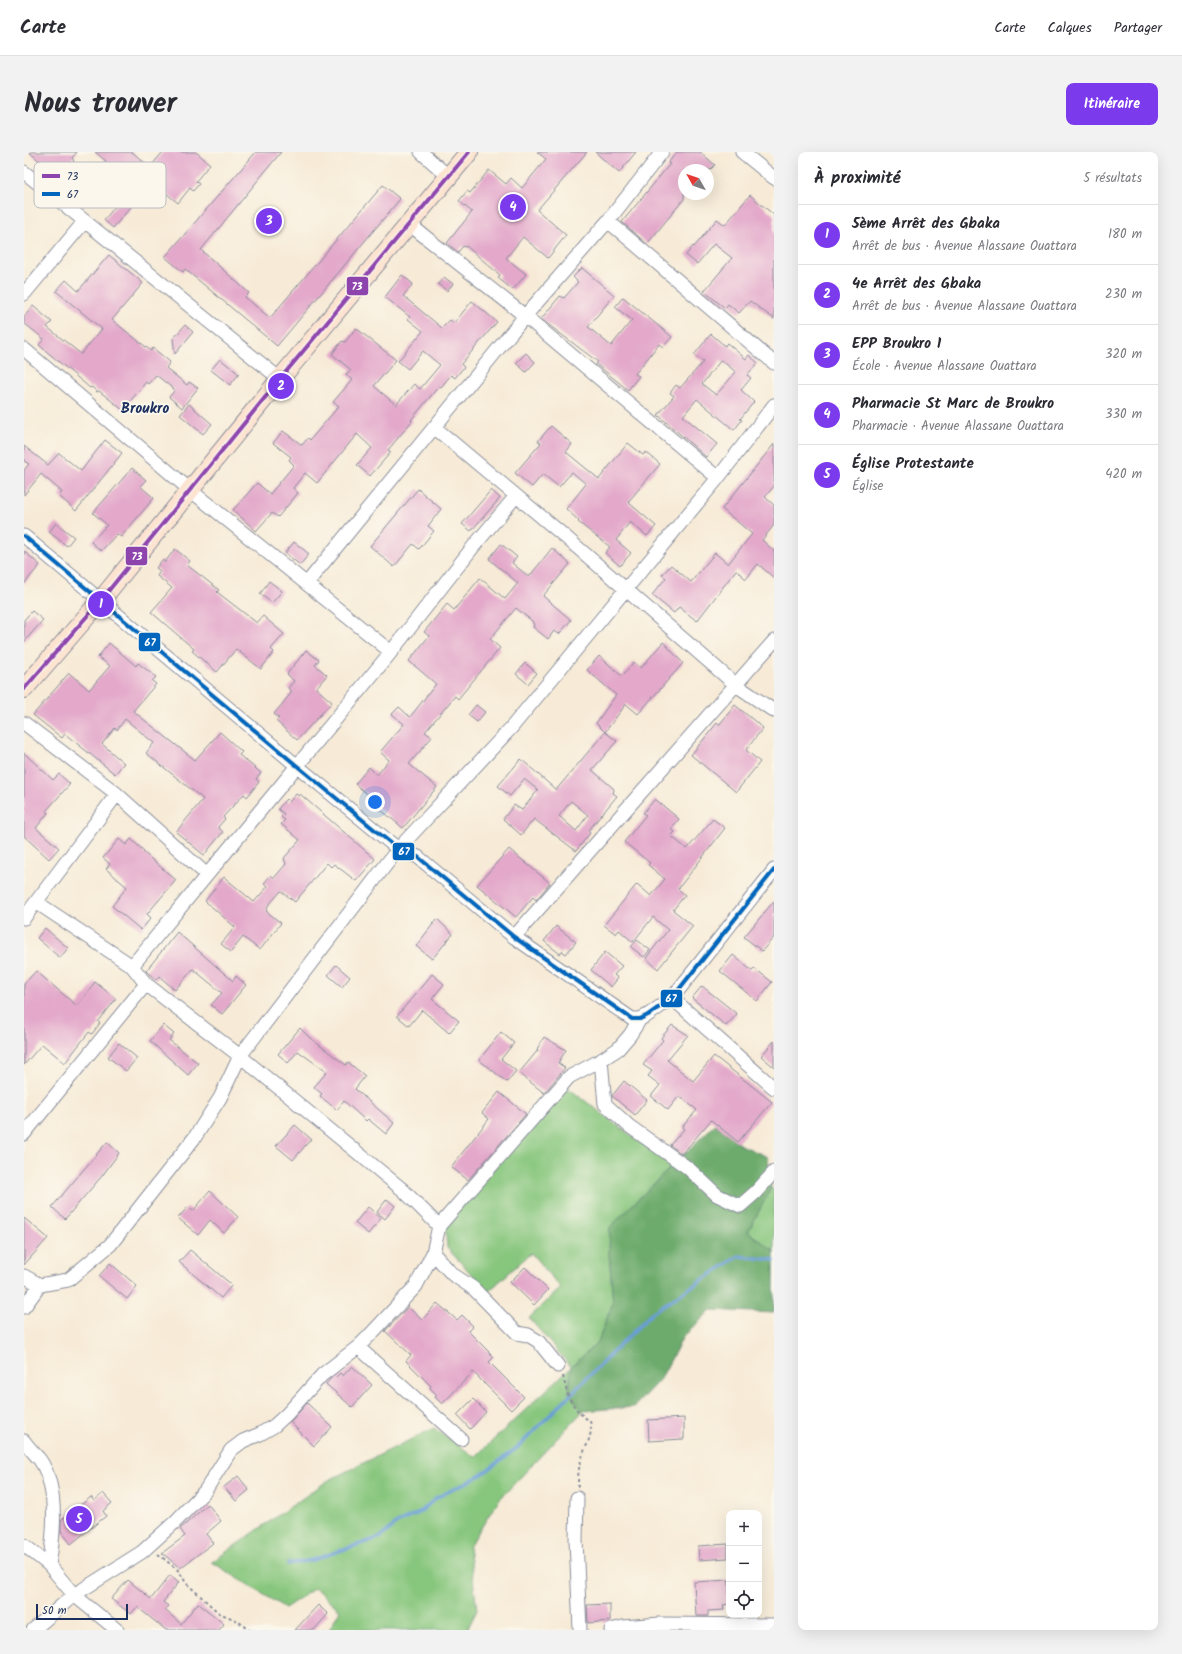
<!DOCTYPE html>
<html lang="fr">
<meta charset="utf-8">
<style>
:root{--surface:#fff;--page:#f2f2f3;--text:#2b2b33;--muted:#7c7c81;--line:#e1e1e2;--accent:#7c3aed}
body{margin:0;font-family:Kalam,sans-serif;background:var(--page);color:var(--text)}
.controls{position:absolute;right:12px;bottom:12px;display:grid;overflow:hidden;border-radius:8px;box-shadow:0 4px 16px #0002}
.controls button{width:36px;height:36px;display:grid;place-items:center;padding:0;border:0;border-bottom:1px solid var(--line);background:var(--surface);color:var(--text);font:20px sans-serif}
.compass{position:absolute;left:654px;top:12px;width:36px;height:36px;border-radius:50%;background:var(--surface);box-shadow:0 4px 16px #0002;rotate:310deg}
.scale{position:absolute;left:12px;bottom:10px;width:92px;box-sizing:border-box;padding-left:4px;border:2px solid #1b2f5e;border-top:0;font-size:11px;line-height:14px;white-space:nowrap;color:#1b2f5e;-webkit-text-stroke:3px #fbf7ec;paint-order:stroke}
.you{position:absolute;left:351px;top:650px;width:14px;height:14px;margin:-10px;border:3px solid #fff;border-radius:50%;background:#1a73e8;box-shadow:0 0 0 6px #1a73e833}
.badge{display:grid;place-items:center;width:26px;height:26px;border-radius:50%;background:var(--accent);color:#fff;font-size:13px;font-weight:700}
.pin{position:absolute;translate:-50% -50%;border:2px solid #fff;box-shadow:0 1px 4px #0006}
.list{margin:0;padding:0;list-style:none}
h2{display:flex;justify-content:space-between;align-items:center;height:52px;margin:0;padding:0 16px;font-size:17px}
h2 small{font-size:13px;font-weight:400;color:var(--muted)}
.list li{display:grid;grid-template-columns:26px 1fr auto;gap:12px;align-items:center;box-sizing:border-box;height:60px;padding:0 16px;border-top:1px solid var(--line)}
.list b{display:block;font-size:15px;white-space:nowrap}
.list p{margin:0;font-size:13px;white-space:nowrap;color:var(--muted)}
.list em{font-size:13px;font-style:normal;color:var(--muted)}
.icon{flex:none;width:22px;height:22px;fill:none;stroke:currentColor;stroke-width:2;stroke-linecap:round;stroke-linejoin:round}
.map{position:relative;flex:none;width:750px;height:1478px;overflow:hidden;border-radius:8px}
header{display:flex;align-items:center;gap:24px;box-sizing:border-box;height:56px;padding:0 20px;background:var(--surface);border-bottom:1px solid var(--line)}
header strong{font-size:19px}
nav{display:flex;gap:22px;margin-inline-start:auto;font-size:14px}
.intro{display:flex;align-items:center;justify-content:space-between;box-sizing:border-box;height:96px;padding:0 24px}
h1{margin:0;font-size:28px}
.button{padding:10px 18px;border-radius:8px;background:var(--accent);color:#fff;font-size:14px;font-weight:700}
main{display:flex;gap:24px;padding:0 24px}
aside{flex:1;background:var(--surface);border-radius:8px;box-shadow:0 4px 16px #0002}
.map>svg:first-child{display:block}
</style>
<header>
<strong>Carte</strong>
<nav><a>Carte</a><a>Calques</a><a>Partager</a></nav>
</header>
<div class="intro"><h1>Nous trouver</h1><a class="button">Itinéraire</a></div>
<main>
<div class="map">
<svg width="750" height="1478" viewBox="0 0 750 1478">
<rect width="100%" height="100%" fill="#fbf7ec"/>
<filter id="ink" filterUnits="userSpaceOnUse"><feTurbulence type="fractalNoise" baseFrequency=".025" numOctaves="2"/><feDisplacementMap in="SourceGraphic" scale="8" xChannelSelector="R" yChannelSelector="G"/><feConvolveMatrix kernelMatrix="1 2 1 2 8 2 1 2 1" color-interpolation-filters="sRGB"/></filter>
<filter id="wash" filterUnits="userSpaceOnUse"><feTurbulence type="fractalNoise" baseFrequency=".012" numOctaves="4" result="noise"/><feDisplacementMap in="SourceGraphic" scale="16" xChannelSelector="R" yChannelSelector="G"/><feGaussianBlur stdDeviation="0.9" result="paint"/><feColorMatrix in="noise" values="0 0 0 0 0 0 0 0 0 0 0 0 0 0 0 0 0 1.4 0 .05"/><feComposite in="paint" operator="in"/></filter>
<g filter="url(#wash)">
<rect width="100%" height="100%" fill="#f7ebd7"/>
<path fill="#87c67d" stroke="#517a6e" d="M540 933 648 1014 586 1075 585 1101 589 1150 574 1190 547 1215 545 1241 559 1259 474 1349 445 1395 453 1458 443 1478H305L316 1458 291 1436 261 1456 188 1410 303 1329 410 1276 451 1305 547 1215 505 1166 537 1136 507 1101 464 1140 423 1096 421 1074Z
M747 1036 750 1038V1099L724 1080Z"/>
<path fill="#6dab6c" stroke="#446d65" d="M691 972 715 992 744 1005 747 1036 724 1080 750 1099V1161L687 1158 659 1185 637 1226 610 1255 559 1259 545 1241 547 1215 574 1190 589 1151 585 1101 586 1075Z"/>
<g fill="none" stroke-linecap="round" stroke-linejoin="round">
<path stroke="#699ed6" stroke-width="3.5" d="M264 1412 288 1408 357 1385 373 1371 395 1361 412 1346 457 1323 494 1295 629 1160 715 1104 750 1108"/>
</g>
<g id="blocks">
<path fill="#e3a8ca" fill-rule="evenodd" d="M5 0H53L48 6 50 9 36 26Z
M71 0H108L126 15 139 0H172L186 12 172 29 175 32 169 39 166 36 154 51 122 25 113 37 90 18 78 32 69 25 82 9Z
M232 0H257L177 98 225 141 221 145 246 166 359 33 376 47 253 194 161 117 159 120 141 105Z
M513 0H563L513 58 542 83 524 106 499 85 482 106 502 122 489 138 474 126 476 123 442 94 441 95 439 94 434 100 423 91 448 60 435 49 443 39 446 41 465 18 482 32 487 26 498 36 522 7Z
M571 0H612L595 21Z
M653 0H676L691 13 686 18H660V47L623 92 598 70 646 12 644 11Z
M102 41 112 49 89 76 80 68Z
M726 43 750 63V167L726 149 715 161 704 152 701 156 680 139 708 106 690 92 673 112 662 103 669 94 670 95 693 67 701 73Z
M85 103 119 131 88 168 127 199 129 196 146 210 142 216 163 233 165 230 174 236 158 256 145 245 151 238 132 223 124 232 122 230 99 258 75 239 73 240 68 235 66 236 15 193 20 187 0 171V165L9 154 28 170 23 175 57 202 78 177 32 139 42 128 54 139Z
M558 116 590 143 564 175 587 194 608 168 591 155 599 145 648 185 639 195 635 192 611 222 615 224 604 238 572 212 574 210 517 167 536 144 540 146 554 130 549 125Z
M378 123 389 132 379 144 418 176 426 168 430 171 448 149 473 170 437 212 440 215 431 226 427 223 417 235 415 234 387 268 388 269 364 298 367 300 346 324 333 313 348 296 333 282 293 331 281 321 269 336 274 341 254 365 248 361 232 379 209 358 233 331 246 342 270 313 265 308 267 305 249 291 259 279 278 293 284 286 286 288 315 254 309 250 328 228 322 222 327 218 308 202 318 189 321 190 332 176 372 208 350 234 372 253 390 232 396 237 416 213 399 199 384 217 374 209 399 179 384 167 386 165 361 145Z
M420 125 429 132 423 139 414 132Z
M161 173 169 180 151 202 149 187Z
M687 182 701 194 703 191 722 207 725 203 734 211 723 223 727 226 717 238 730 250 716 267 718 268 710 278 673 247 659 264 693 292 682 305 634 263 650 244 646 241 652 233 656 236 679 210 670 203ZM697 208 712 220 692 243 678 232Z
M502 201 511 210 502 220 492 211Z
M196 207 215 222 206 233 187 218Z
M165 252 188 272 179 282 156 263Z
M527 274 548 292 542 300 575 327 604 291 619 303 622 300 636 312 604 350 632 374 623 384 606 370 592 388 607 401 596 414 581 401 586 395 554 370 555 369 542 357 562 332 548 320 535 335 519 322 508 335 491 321 517 291 514 289Z
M81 288 98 301 52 359 35 344 38 340 17 322 0 343V318L5 312 0 309V294L24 313 35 301 57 319Z
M750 292V334L741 345 750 353V373L738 388 750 399V426L734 412 722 427 712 418 673 469 655 455 650 461 628 443 642 426 638 423 647 413 667 430 691 401 704 412 728 382 698 357Z
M108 316 122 328 116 334 130 346 97 385 93 382 77 399 67 390 83 373 69 361Z
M394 337 417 357 404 374 410 379 395 397 389 392 370 415 346 394Z
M467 338 476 346 447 379 438 372Z
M32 371 50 385 43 394 25 380Z
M270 390 285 402 276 413 261 401Z
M477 392 493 405 488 411 505 425 528 396 546 412 519 444 547 468 535 482 530 479 524 487 509 475 510 473 508 469 492 456 466 487 476 496 434 547 431 544 401 580 408 585 385 612 413 635 379 676 351 653 354 651 331 632 345 615 353 623 365 608 356 600 380 572 368 562 375 555 386 565 412 532 385 509 405 484 400 480 423 452 430 458 456 426 481 447 494 431 465 407Z
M151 397 166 409 163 413 195 438 193 440 233 471 239 464 260 482 247 497 250 500 237 517 212 497 193 520 168 499 170 497 127 460 148 436 133 424 136 419 132 416 138 408 141 410Z
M0 399 16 413 0 432Z
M245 429 258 439 248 451 236 442Z
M8 459 19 468 0 490V468Z
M639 490 659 511 614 562 602 552 581 580 593 589 568 618 589 636 590 638 589 641 593 644 564 679 566 681 552 699 510 667 497 683 479 667 490 653 498 658 514 638 500 627 486 644 474 634 497 607 532 638 581 580 572 571 592 543 563 518 575 504 598 524 610 510 617 516ZM547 649 564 663 552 679 535 664Z
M85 491 112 514 114 511 132 525 128 529 132 532 109 559 171 608 196 580 218 600 215 603 237 621 232 627 235 630 223 645 220 642 199 665 201 667 194 675 199 680 180 703 152 680 179 647 122 601 130 591 101 567 93 578 91 576 78 592 100 611 91 622 41 582 38 586 9 563 45 521 65 538 86 514 74 505Z
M282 498 295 508 291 513 303 523 292 536 308 550 273 588 252 569 255 566 250 562 268 540 264 536 270 529 263 522Z
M501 511 513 521 504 532 492 522Z
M452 553 461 560 453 570 444 563Z
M711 553 739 576 722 598 736 610 712 640 667 603 693 571 695 573Z
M0 601 29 628 35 622 46 632 22 659 24 661 12 676 35 696 25 707 0 684Z
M272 642 275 644 276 642 351 707 332 729 310 712 307 715 303 711 271 750 257 739 243 755 244 756 242 759 257 771 236 798 219 785 207 800 197 792 211 775 181 749 200 725 230 750 244 734 240 731 247 723 250 726 262 712 260 706 276 688 257 672 261 668 257 665 260 662 254 657 262 647 265 650Z
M631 647 655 667 647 677 651 680 647 684 663 697 689 667 701 676 654 737 661 743 649 758 669 774 634 817 622 806 644 778 629 765 609 790 595 778 592 782 580 773 613 732 627 744 641 727 624 713 626 711 600 690 622 663 619 661Z
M95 687 102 693 107 687 120 699 119 700 152 728 123 762 127 766 117 778 88 754 103 735 82 717 86 712 79 706Z
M485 697 526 731 512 748 509 745 492 765 453 733Z
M750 749V785L738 799 720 785Z
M413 767 429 782 408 807 392 794Z
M532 774 552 790 542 802 538 799 536 802 520 789Z
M21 776 44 796 36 806 13 786Z
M153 780 209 829 212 824 222 833 198 862 187 853 198 841 169 817 151 838 135 824 132 828 122 819Z
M613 788 626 798 620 805 607 795Z
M581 800 598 814 590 823 594 826 587 835 567 818Z
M709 803 728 819 730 816 748 830 733 849 696 819Z
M312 813 326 825 318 835 304 823Z
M12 819 53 854 71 830 92 847 74 870 76 871 68 882 65 880 41 911 18 892 0 913V832Z
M408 822 420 832 408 847 435 869 425 881 398 858 385 874 373 864Z
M678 834 713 862 702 874 668 846Z
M139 873 150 882 145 888 174 911 164 923 126 889Z
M648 873 664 883 643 908 669 929 690 904 748 950 714 990 687 968 658 1002 646 993 660 977 658 975 673 958 655 944 644 958 627 944 636 933 624 924 628 919 619 913 639 888 637 886Z
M276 876 286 886 322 913 324 910 341 924 331 937 370 971 362 982 344 967 342 969 320 949 313 958 296 944 298 942 290 935 303 920 274 899 264 911 254 902Z
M477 880 490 891 477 907 492 919 483 930 455 908Z
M520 885 542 898 534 911 541 916 520 941 495 921 514 898 513 897Z
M750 889V915L737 904Z
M95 891 113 906 102 919 84 905Z
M600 929 623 948 611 963 588 944Z
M475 940 502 962 444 1028 427 1015 465 967 458 961Z
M271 973 287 987 269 1008 252 994Z
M83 990 95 1001 78 1024 41 1067 28 1055Z
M186 1039 214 1065 200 1081 186 1068 174 1083 154 1066 164 1055 169 1059Z
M363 1047 371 1054 361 1067 353 1060Z
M344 1055 357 1066 344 1082 331 1071Z
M0 1066 24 1086 0 1113Z
M166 1098 208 1133 197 1146 155 1110Z
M86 1111 113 1134 103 1147 75 1124Z
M501 1115 524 1138 510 1153 486 1130Z
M413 1151 433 1168 438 1163 449 1174 444 1179 470 1205 465 1210 500 1245 487 1258 449 1220 418 1252 411 1245 413 1243 406 1236 407 1234 382 1209 387 1203 361 1179 384 1155 398 1168Z
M328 1214 348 1233 328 1255 302 1232 309 1224 311 1226 316 1221 319 1224Z
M449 1247 462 1260 446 1277 433 1263Z
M283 1251 308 1275 290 1294 266 1270Z
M660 1266V1287L625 1289 624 1268Z
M214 1324 225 1338 212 1349 200 1335Z
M79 1341 88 1351 79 1359 82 1364 47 1392 37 1379V1368L67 1345 70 1349Z
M184 1352 197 1369 182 1382 189 1391 156 1416 138 1401 161 1384 156 1377Z
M704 1392V1406L675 1408 674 1394Z
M146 1423 155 1430 139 1450 144 1454 141 1458 157 1472 174 1451 200 1472 195 1478H142L113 1455 107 1462 87 1447 104 1428 127 1447Z
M705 1428V1452L699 1453 700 1458 684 1459V1464H672L670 1430Z
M586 1452V1469L564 1471 563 1453Z
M294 1453 304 1462 290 1478H271Z"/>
</g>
</g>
<g filter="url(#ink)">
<use href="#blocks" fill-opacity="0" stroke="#898d9a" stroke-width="1"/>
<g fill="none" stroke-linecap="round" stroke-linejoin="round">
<defs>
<path id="street" d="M397 0 425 25
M718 0 750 26
M0 20 256 227
M584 69 750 211
M385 72 501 164 694 326
M0 142 60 70
M0 197 165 337 367 500
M410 275 538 382 712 533 750 559
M0 384 272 613 374 697 394 705 490 785 608 867H616L624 863 648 846 750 718
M283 431 501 164 584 69 638 0
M0 571 93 642 183 723
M0 766 93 642
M490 785 750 489
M108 814 367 500 449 395 492 344
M648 846 750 936
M577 908 581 952 605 974 664 1016 693 1043 716 1054 732 1040 750 1020
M0 982 122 832
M415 1074 545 925 577 908 594 897 606 883 616 867
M409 1101 428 1122 449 1136 493 1181 504 1183 514 1189 534 1214
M0 1124 16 1133 44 1128 86 1093 171 985 196 946 216 904 374 697 487 576 694 326 750 253
M0 1155 16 1133
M334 1195 437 1287
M0 1289C5 1296 11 1302 16 1308 35 1336 30 1383 25 1413L50 1443 93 1478
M553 1346 552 1388 556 1478
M0 1393 25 1413
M9 1478 50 1443 118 1400 151 1370 181 1339 207 1298 219 1289 236 1282 250 1274 263 1262 298 1223 334 1195 346 1183 392 1134 409 1101 415 1074 379 1038 216 904 122 832 108 814 12 750
M587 1478 599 1475 636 1472 750 1473"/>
<path id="secondary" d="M0 537 77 448 256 227 445 0"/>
</defs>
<use href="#street" stroke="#898d9a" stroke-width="15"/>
<use href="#secondary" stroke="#898d9a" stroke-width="20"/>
<path stroke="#898d9a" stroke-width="2" stroke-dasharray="3 3" stroke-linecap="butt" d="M539 1224C543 1243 548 1258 566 1269 570 1285 560 1295 557 1309 554 1317 554 1327 554 1335
M134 1402 155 1419 162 1431 195 1461 212 1468 226 1478"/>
<use href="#street" stroke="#fff" stroke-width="13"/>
<use href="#secondary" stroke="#fde4d1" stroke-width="18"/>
<defs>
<path id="bus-1" d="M0 537 77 448 256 227 445 0"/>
<path id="bus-2" d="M0 384 272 613 374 697 394 705 490 785 608 867H616L624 863 648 846 750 718"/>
</defs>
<use href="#bus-1" stroke="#fbf7ec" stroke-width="7"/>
<use href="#bus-2" stroke="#fbf7ec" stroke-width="7"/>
<use href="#bus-1" stroke="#8e44ad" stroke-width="4"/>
<use href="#bus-2" stroke="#0065bd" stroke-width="4"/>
</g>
</g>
<g text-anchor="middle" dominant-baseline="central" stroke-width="4" stroke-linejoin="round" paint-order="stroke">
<g font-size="15" font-weight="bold" fill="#1b2f5e" stroke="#fbf7ec">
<text x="121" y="257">Broukro</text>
</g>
</g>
<rect x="10" y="10" width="132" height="46" rx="6" fill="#fbf7ec" stroke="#b8bbc1" stroke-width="1"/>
<rect x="18" y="22" width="18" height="4" fill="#8e44ad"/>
<rect x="18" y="40" width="18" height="4" fill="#0065bd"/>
<g font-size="11" fill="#1b2f5e">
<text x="43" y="28">73</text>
<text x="43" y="46">67</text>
</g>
<g stroke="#fbf7ec" stroke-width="1.5">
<rect x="322" y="124" width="23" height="20" rx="4" fill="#8e44ad"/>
<rect x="101" y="394" width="23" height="20" rx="4" fill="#8e44ad"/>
<rect x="114" y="480" width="23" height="20" rx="4" fill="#0065bd"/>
<rect x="368" y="690" width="23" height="19" rx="4" fill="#0065bd"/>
<rect x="636" y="837" width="23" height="19" rx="4" fill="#0065bd"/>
</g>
<g font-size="11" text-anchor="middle" font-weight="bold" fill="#fff">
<text x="333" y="138">73</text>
<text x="113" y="408">73</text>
<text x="126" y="494">67</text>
<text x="380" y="703">67</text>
<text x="647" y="850">67</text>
</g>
</svg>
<div class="controls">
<button>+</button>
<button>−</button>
<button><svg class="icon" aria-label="locate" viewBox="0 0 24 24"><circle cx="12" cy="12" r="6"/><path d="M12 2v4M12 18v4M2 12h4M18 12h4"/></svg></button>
</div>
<svg class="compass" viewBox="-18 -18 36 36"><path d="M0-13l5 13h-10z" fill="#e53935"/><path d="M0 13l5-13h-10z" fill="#7c7c81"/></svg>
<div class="scale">50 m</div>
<div class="you"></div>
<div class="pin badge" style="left:77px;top:452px">1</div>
<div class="pin badge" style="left:257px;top:234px">2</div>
<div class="pin badge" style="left:245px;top:69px">3</div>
<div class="pin badge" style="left:489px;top:55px">4</div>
<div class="pin badge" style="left:55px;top:1367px">5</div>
</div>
<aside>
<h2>À proximité<small>5 résultats</small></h2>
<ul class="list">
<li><span class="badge">1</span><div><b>5ème Arrêt des Gbaka</b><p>Arrêt de bus · Avenue Alassane Ouattara</p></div><em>180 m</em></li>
<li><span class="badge">2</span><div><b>4e Arrêt des Gbaka</b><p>Arrêt de bus · Avenue Alassane Ouattara</p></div><em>230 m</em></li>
<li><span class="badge">3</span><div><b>EPP Broukro 1</b><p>École · Avenue Alassane Ouattara</p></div><em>320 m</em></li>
<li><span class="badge">4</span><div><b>Pharmacie St Marc de Broukro</b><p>Pharmacie · Avenue Alassane Ouattara</p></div><em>330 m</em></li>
<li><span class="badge">5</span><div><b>Église Protestante</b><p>Église</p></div><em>420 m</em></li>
</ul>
</aside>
</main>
